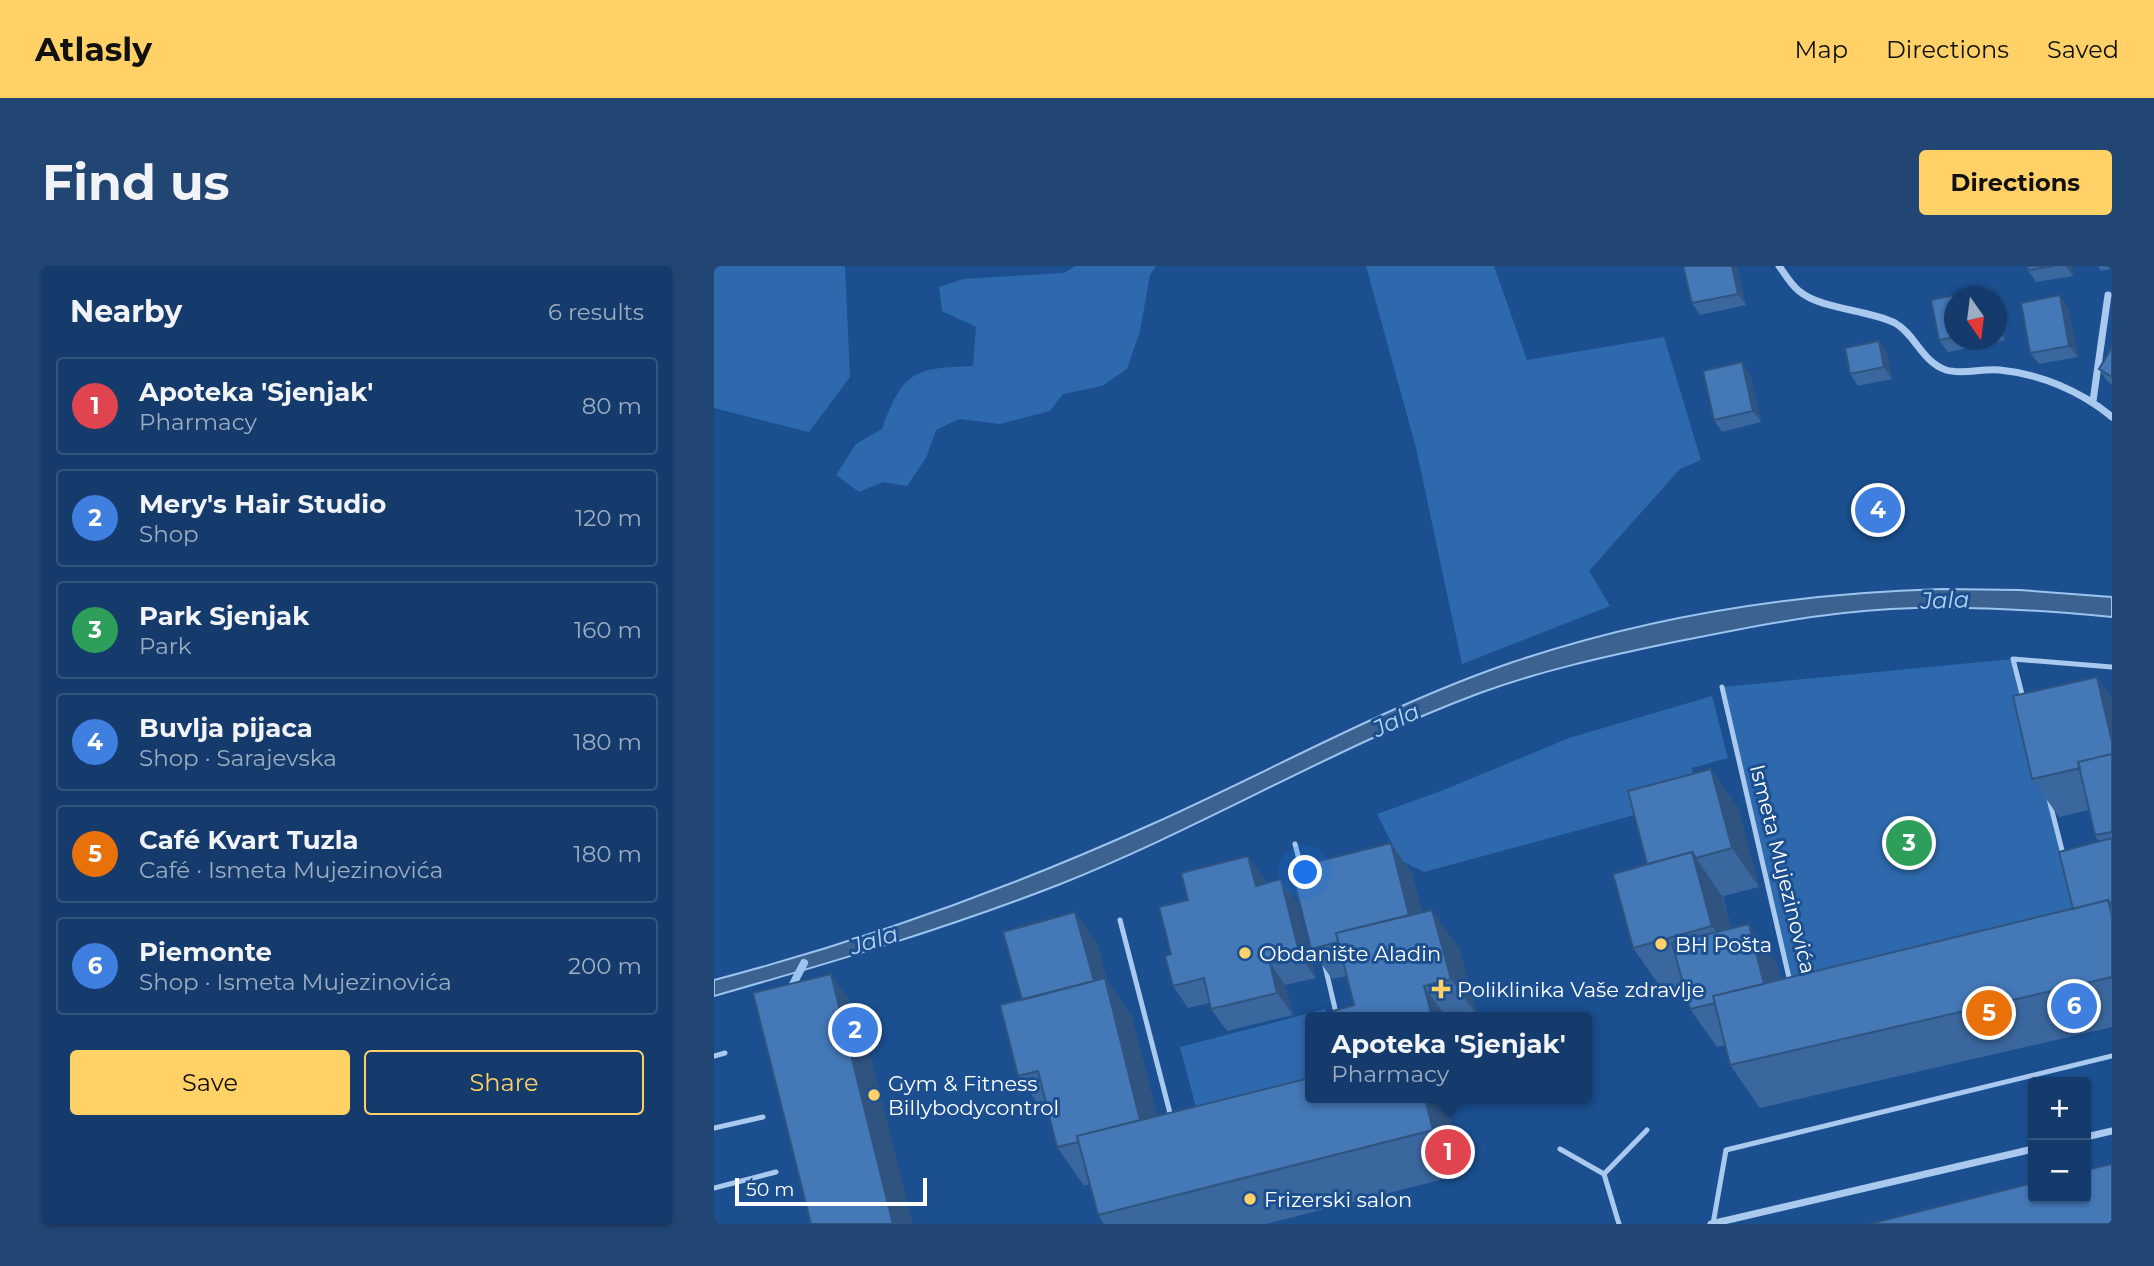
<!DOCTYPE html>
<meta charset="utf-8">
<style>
:root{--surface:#143b6b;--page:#214673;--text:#f1f3f6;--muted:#9dadc1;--line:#33557e;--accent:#ffd166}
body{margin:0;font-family:Montserrat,sans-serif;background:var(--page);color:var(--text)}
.controls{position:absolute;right:21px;bottom:21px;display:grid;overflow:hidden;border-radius:7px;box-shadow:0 2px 5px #0004}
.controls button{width:63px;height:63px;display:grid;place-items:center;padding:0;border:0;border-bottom:2px solid var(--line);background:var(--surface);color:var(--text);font:35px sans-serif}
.compass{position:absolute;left:1230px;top:21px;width:63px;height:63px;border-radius:50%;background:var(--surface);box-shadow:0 2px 5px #0004;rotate:166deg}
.scale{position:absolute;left:21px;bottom:18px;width:192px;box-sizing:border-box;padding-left:7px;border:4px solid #fff;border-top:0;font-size:19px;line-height:24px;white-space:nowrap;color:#fff;-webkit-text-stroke:5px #1b4f8f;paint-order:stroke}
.you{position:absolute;left:592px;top:607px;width:24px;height:24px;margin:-18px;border:5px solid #fff;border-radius:50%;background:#1a73e8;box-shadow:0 0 0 10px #1a73e833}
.badge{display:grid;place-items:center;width:46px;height:46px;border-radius:50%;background:var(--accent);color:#fff;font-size:23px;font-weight:700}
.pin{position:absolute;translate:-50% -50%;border:4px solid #fff;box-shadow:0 2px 7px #0006}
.popup{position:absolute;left:591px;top:746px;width:287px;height:91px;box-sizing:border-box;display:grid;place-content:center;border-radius:7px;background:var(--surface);filter:drop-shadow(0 2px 5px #0005);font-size:23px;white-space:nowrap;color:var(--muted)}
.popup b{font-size:26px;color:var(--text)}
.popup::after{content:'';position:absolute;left:50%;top:100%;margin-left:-14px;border:14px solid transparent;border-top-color:var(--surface)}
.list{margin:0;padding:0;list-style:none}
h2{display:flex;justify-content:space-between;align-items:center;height:91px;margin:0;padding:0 28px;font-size:30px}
h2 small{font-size:23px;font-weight:400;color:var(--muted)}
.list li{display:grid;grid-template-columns:46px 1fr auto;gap:21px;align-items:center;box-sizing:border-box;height:98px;margin:0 14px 14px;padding:0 14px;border:2px solid var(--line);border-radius:7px}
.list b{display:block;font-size:26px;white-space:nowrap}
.list p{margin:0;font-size:23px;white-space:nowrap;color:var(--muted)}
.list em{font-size:23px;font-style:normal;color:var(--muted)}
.actions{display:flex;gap:14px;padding:21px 28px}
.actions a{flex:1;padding:16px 0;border:2px solid var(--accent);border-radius:7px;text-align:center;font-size:24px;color:var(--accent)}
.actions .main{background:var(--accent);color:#111}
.map{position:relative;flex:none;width:1398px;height:958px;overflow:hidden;border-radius:7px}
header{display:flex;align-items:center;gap:42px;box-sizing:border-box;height:98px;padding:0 35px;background:var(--accent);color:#111}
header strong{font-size:33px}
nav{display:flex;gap:38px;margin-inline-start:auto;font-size:24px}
.intro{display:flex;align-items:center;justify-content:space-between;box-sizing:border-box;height:168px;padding:0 42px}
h1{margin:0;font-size:49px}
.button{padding:18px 32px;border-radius:7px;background:var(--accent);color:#111;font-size:24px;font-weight:700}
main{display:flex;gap:42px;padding:0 42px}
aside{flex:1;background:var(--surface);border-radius:7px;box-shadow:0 2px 5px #0004}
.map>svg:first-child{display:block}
</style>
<header>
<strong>Atlasly</strong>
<nav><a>Map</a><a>Directions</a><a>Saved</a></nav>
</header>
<div class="intro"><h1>Find us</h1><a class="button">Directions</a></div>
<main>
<aside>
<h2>Nearby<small>6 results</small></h2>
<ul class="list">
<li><span class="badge" style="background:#e0444e">1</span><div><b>Apoteka 'Sjenjak'</b><p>Pharmacy</p></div><em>80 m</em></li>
<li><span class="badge" style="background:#3f7fe0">2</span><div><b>Mery's Hair Studio</b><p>Shop</p></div><em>120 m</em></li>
<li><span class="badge" style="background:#2e9e5b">3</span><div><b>Park Sjenjak</b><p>Park</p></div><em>160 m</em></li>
<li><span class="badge" style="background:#3f7fe0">4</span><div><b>Buvlja pijaca</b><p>Shop · Sarajevska</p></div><em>180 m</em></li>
<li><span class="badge" style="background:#e8710a">5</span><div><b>Café Kvart Tuzla</b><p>Café · Ismeta Mujezinovića</p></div><em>180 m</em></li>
<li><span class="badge" style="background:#3f7fe0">6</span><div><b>Piemonte</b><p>Shop · Ismeta Mujezinovića</p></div><em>200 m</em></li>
</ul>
<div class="actions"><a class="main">Save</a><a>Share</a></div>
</aside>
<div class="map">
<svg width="1398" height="958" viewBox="0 0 1398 958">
<rect width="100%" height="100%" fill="#1b4f8f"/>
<path fill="#2e69ad" d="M0 0H131L136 111 95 166 0 142Z
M361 0H442L436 9 426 65 413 103 388 120 349 128 336 145 286 158 245 153 222 164 212 192 193 220 169 216 145 226 122 209 142 178 168 163C189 105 200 102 259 100L262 61 228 45 225 21 249 13 350 7Z
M652 0H780L813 94 950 71 987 194 966 203 875 305 896 340 748 398 702 182Z
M1299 393 1360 630V648L1074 714 1008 421Z
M998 430 1014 492 978 502 981 518 928 547 710 606 686 594 663 548 727 525 855 472Z
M611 743 613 751H596V824L485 853 466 781Z"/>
<path fill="#3c6290" stroke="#9cc4f0" stroke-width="2" d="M1228 323 1306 324 1398 331V351C1326 344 1250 339 1177 343 1101 347 1026 363 951 378 889 391 826 405 766 427 621 481 488 562 344 619 231 663 116 697 0 730V714C149 675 296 622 436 559 557 505 673 439 799 396 936 350 1084 327 1228 323Z"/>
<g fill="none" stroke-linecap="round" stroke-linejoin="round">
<path stroke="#9cc4f0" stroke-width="8" d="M75 726 90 697"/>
<path stroke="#a9c9ee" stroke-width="5" d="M1008 421 1076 716
M1309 432 1299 393 1398 401
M1335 533 1350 592
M581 578 588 605
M406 654 457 851
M611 700 623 751
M0 790 11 787
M0 862 49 851
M846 883 890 908 933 864
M890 908 905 958
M0 922 62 906
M999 958 1012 884 1398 790"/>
<path stroke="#a9c9ee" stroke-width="7" d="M1065 0C1071 8 1077 19 1085 25 1108 44 1153 43 1181 57 1201 68 1208 96 1232 104 1248 109 1269 102 1286 104 1326 108 1367 125 1398 151
M1379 135 1394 29
M1372 871 1398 865
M997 958 1319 883"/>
</g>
<path fill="#3a679d" d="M1023 0 1032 39 986 49 978 37Z
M1313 0H1358L1359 10 1322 16 1314 4Z
M1384 0H1398V3L1387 5Z
M1274 22 1281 32H1241V74H1283V34L1291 74 1234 86 1225 74 1217 34Z
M1354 41 1364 91 1325 98 1316 87Z
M1165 75 1173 87 1178 113 1144 120 1136 108Z
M1398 81V118L1393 115 1385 103Z
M1036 108 1047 156 1008 166 1000 154Z
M1383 411 1398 433V761L1046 842 1016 799 1011 779 1003 781 976 743 970 720 950 726 919 682 933 598 997 503 1024 542 1045 621 1009 630 1017 662 1062 696 1067 714 1359 643 1385 576 1381 569 1375 544 1345 551 1318 513Z
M677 577 698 608 708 646 745 682 764 751H620L640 739 633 710 618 713 597 683Z
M534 590 550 612 551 617 583 636 602 712 571 719 579 749 513 765 497 743 496 737 474 742 459 720 457 688 474 634Z
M383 677 393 715 418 751 443 850 596 832H731L750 908 552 958H390L384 949 376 918 370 920 343 881 334 847 331 848 304 810 308 734Z"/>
<path fill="#305480" d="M1018 0H1023L1032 39 1024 28Z
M1352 0H1358L1359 10Z
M1274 22 1281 32H1276Z
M1346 29 1354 41 1364 91 1355 80Z
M1283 34 1291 74 1283 62Z
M1165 75 1173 87 1178 113 1170 101Z
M1028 96 1036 108 1047 156 1039 145Z
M1383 411 1398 433V476Z
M997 503 1024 542 1045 621 1018 582Z
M677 577 698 608 719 688 697 658Z
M978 586 1008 630 1029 704 998 660Z
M534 590 550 612 557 642 542 620Z
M567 613 583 636 602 712 586 690Z
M718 644 745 682 764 751 737 713Z
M361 646 383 677 393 715 418 751 455 898 428 860 382 724Z
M1035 658 1062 696 1079 763 1052 724Z
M556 697 571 719 579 749 563 727Z
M117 708 147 752 199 958H179Z
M710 720 732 751H718Z
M711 832H731L750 908 719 864Z"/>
<path fill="#4478b7" stroke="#305480" stroke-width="2" d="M969 0H1018L1024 28 978 37Z
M1313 0H1340L1314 4Z
M1274 22 1276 32H1241V71L1225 74 1217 34Z
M1346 29 1355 80 1316 87 1307 37Z
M1165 75 1170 101 1136 108 1131 82Z
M1398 81V111L1385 103Z
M1028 96 1039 145 1000 154 989 105Z
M1383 411 1398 476V488L1364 496 1366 502 1318 513 1299 430Z
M1398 488V566L1381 569 1364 496Z
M997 503 1018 582 982 592 978 586 933 598 914 525Z
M1398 572V640L1394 634 1359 643 1345 586Z
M677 577 695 649 622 667 624 676 597 683 577 602Z
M978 586 998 660 919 682 899 608Z
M534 590 542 620 567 613 586 690 556 697 563 727 497 743 490 712 459 720 451 690 457 688 445 641 474 634 467 607Z
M1394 634 1398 650V711L1016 799 999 730Z
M718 644 737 713 710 720 718 751H620L619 745 640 739 622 667Z
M361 646 380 715 308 734 289 666Z
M1035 658 1050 718 999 730 1001 737 976 743 958 677Z
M117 708 179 958H97L39 727Z
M391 712 426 854 363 870 364 876 343 881 324 805 304 810 286 739Z
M596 812V832H711L719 864 384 949 363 870Z
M1398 898V958H1155L1319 917V932H1372V904Z"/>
<g fill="#ffd166" stroke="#1b4f8f" stroke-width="2.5">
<circle cx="947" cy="678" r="7"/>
<circle cx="531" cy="687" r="7"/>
<path d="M723.5 712.5h7v7h7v7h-7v7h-7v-7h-7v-7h7z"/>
<circle cx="160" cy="829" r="7"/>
<circle cx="536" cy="933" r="7"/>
</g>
<g text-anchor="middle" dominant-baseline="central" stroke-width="6" stroke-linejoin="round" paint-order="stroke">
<g font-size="21" fill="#fff" stroke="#1b4f8f">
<text transform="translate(1069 603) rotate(76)">Ismeta Mujezinovića</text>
</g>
<g font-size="21" fill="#fff" stroke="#1b4f8f" text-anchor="start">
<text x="961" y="678">BH Pošta</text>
<text x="545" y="687">Obdanište Aladin</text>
<text x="743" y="723">Poliklinika Vaše zdravlje</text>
<text x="174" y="817">Gym &amp; Fitness<tspan x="174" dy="24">Billybodycontrol</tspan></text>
<text x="550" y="933">Frizerski salon</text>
</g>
<g font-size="23" font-style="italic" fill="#b5d3f5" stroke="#1b4f8f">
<text transform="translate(1231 334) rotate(-2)">Jala</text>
<text transform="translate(682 454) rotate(-25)">Jala</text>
<text transform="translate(160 674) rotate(-17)">Jala</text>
</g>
</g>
</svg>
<div class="controls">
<button>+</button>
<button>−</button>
</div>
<svg class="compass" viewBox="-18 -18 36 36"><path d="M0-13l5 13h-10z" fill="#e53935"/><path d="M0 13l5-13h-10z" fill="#9dadc1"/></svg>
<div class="scale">50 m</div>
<div class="you"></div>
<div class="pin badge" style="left:734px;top:886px;background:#e0444e">1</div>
<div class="popup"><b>Apoteka 'Sjenjak'</b>Pharmacy</div>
<div class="pin badge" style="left:141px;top:764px;background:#3f7fe0">2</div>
<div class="pin badge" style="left:1195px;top:577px;background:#2e9e5b">3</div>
<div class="pin badge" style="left:1164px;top:244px;background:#3f7fe0">4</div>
<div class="pin badge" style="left:1275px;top:747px;background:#e8710a">5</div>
<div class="pin badge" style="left:1360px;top:740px;background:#3f7fe0">6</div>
</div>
</main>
